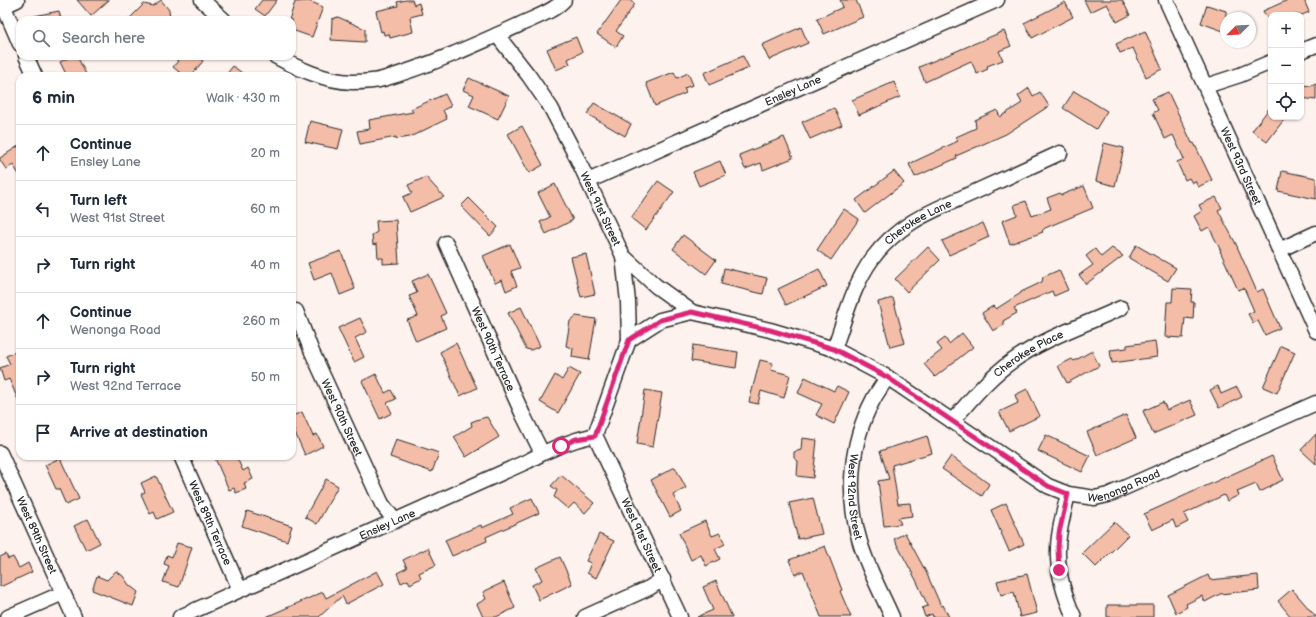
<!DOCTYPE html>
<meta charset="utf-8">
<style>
:root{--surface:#fff;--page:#f2f2f3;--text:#1f2937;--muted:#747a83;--line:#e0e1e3}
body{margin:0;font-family:"Balsamiq Sans",sans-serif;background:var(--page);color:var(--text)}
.controls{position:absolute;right:12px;top:12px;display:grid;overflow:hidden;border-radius:8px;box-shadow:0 1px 3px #0004}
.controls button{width:36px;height:36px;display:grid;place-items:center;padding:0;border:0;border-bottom:1px solid var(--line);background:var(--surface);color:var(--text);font:20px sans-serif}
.compass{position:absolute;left:1220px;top:12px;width:36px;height:36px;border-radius:50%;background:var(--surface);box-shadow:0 1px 3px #0004;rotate:246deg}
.stop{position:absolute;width:12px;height:12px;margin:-9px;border:3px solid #db2777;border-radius:50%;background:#fff}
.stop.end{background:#db2777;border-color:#fff;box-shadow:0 1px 4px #0008}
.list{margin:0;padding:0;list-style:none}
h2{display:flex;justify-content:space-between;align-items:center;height:52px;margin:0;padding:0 16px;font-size:17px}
h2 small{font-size:13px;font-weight:400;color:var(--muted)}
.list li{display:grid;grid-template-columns:26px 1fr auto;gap:12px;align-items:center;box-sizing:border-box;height:56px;padding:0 16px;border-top:1px solid var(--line)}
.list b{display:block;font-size:15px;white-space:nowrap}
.list p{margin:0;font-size:13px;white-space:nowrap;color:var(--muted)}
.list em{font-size:13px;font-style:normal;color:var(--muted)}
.icon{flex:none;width:22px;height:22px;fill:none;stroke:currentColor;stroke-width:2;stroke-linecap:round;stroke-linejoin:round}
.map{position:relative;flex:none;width:1316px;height:617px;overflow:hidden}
.search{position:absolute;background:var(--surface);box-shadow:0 1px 3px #0004;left:16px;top:16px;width:280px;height:44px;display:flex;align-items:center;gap:10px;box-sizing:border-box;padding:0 14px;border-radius:12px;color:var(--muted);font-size:15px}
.panel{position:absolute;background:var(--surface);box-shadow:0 1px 3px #0004;left:16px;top:72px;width:280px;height:388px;border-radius:12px}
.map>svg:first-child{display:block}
</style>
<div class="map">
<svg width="1316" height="617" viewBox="0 0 1316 617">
<rect width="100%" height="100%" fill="#fdf2ee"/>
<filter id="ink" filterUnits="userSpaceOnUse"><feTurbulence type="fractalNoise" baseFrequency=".025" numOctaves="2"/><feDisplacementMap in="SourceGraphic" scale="8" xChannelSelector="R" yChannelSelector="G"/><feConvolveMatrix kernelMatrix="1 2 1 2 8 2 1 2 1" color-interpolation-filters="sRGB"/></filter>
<g filter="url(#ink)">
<path fill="#f4bda8" stroke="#2b2b2b" d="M77 0H109L91 16Z
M161 0 169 10 170 20H128L144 4 153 6Z
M262 0H277L265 16 255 9Z
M406 0H412L414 5 419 3 422 14 410 17 413 32 390 38 389 34 384 35 383 31 381 32 376 11 398 6 397 2Z
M621 0H629L635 4 616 31 623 36 616 47 597 34Z
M840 0H856L863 17 824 34 817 19 843 7Z
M1084 0H1122L1130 15 1117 22 1107 4 1090 12Z
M1288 0H1304L1309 12 1302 15H1271V18H1267L1263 11Z
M309 1 323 7 312 37 292 30V20H289L295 2Z
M1065 2 1073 17 1032 38 1024 23Z
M1207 5 1226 11V32L1201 23Z
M59 11 61 20H34V16Z
M338 17 365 29V42L331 40 332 19Z
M801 27 808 43 769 60 762 45Z
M1004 31 1011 46 999 51 1003 60 987 66 988 69 977 74 971 61 925 82 919 67Z
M1145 31 1162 69 1146 77 1133 48 1120 53 1116 44Z
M576 37 582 52 568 59 570 64 556 70 547 49Z
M72 56H77L87 76H67L60 62Z
M172 56H196L203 61 191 76H184L173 67 178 61Z
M743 56 749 68 709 85 704 73Z
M233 66 246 76H225Z
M674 72 677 78 688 73 693 85 684 88 686 93 655 106 646 83Z
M469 78 509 96 498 119 469 106 474 95 463 90Z
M894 82 900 97 859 115 852 100Z
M1316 84V100L1301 98V85L1311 86Z
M1029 88 1033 96 1040 92 1049 106 1006 134 956 156 957 158 915 177 909 164 958 141 956 137 976 128 975 120 997 110 1000 117 1022 103 1018 96Z
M1074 91 1107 111 1096 129 1063 108Z
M1168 92 1192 143H1194L1212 180 1198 187 1195 181 1192 183 1189 178 1185 180 1177 162 1184 159 1173 135 1165 139 1153 113 1158 110 1152 99Z
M445 94 451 106 443 110 447 119 410 137 396 139V137L360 144 357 131 370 129 369 120 413 112 411 109Z
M594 103 631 124 625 136 587 114Z
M1271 106V117H1286L1267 142 1252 131Z
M834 108 842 125 810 139 802 122Z
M310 121 343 129 338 149 305 142Z
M522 126 543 165 529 173 508 134Z
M784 137 793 158 763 170 761 163 745 169 739 155Z
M1104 143 1124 148 1115 186 1096 181Z
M20 145V176L13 165 6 169 0 160V158Z
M720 161 726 175 699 186 693 172Z
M894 171 904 183 865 213 856 200Z
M1282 171 1316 178V199L1278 191Z
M426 177 444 197 410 212 403 197 412 193 408 185Z
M658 181 674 192 646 230 631 218Z
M555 184 573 220 546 234 540 222 550 217 538 193Z
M1084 186 1093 208 1045 228 1042 231 1043 232 1010 244 1002 221 1017 215 1014 205 1026 201 1032 216 1051 209 1047 198 1060 193 1061 195Z
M1216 197 1222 208 1218 210 1236 244 1257 292 1263 289 1280 328 1265 335 1258 321 1253 323 1248 314 1254 311 1244 288 1238 290 1220 251H1221L1209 227 1202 231 1194 216 1202 211 1199 205Z
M469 198 498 227 490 236 461 206Z
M844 209 859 219 831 260 817 250Z
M396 220 399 263 383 264V258H378L377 244 373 245 372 235 377 232 376 221Z
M983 223 989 237 949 255 942 241Z
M683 235 716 260 706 274 673 249Z
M510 244 520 268 511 271 517 286 506 291 502 280 495 283 483 256Z
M1136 245 1176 268 1168 281 1129 258Z
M928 247 940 260 907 292 895 279Z
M1112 248 1123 256 1086 284 1079 275 1093 265 1086 256 1095 249 1101 257Z
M341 251 355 289 340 295 332 273 314 280 308 263Z
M586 254 595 294 581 297 571 257Z
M724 268 767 278 763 294 721 284Z
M819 269 827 286 786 305 778 289Z
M1059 270 1068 290 1054 296 1052 291 1014 308 1017 313 1003 321 1004 325 993 331 982 313 993 306 996 309 1021 293V292L1042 282 1043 277Z
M428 274 446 313 441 316 446 328 416 341 407 320 418 316 409 296 417 293 412 281Z
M1173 288 1192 289 1191 302H1194L1193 319 1185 318 1183 338 1165 337 1167 302H1172Z
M893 298 905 343 890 347 878 302Z
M521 307 540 346 531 350 526 349 508 313Z
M576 316 596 319 589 360 572 357 573 348 566 346 570 321Z
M360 318 367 332 355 338 364 357 354 362 338 328Z
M962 333 973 347 935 377 924 364 942 350 937 344 945 338 949 344Z
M1155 341 1157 357 1112 363 1110 350 1127 348V345Z
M456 343 477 388 460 396 440 352Z
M693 345 738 352 736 368 691 361Z
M1281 346 1295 352 1277 393 1263 387Z
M20 350V404L9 379 4 381 0 368 10 364 6 356Z
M1092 351 1099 366 1067 383 1058 366 1072 359 1074 361Z
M760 360 773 363 771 370 790 375 784 398 761 391 758 404 749 402Z
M569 368 580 374 558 413 540 402 555 375 562 380Z
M376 374 385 393 391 390 396 399 387 403 392 413 380 419 362 381Z
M805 377 834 391 837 386 849 392 834 424 816 415 822 404 798 393Z
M1218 386 1221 394 1237 387 1242 397 1219 408 1210 390Z
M1027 389 1040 416 1009 431 999 412 1018 403 1015 395Z
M645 390 662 393 653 447 637 444Z
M1190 400 1197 415 1153 434 1143 411 1163 402 1167 410Z
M302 412 313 436 317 434 323 446 305 455 292 426V416Z
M1126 415 1136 438 1097 455 1087 432Z
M487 417 499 437 466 457 454 437 472 426 471 422 479 419Z
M1316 434V464L1301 450Z
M1046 435 1090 456 1082 472 1038 451Z
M927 436 932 453 892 465 898 504 910 503 912 516 898 518 901 524 884 526 878 481 889 479 880 451Z
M802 438 817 440 813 478 797 476 798 461 794 458V452L801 450Z
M396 439 439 453 432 472 390 457Z
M214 456H236L243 471 248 468 253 479 244 483 246 489 236 493 234 488 229 490Z
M951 456 989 484 982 496 942 469Z
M1272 456 1283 480 1270 486V487L1260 492 1256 484 1237 492 1239 495 1227 501 1224 495 1184 514 1188 522 1176 528 1173 520 1152 530 1144 514Z
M60 458 79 499 66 505 59 489H56L45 465Z
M675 467 686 488 673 495 681 511 670 517 651 480Z
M561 475 594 503 585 513 574 503 568 509 554 497 557 490 551 486Z
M156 476 173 512 157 519 154 512 150 514 141 494 145 492 141 483Z
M326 479 338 486 317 524 305 517Z
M532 498 539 513 486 537 487 541 452 556 445 540 481 525 482 528 513 514 510 508Z
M813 498 822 534 798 539 789 503Z
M1006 503 1024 544 1009 551 991 510Z
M247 511 292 526 287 541 242 526Z
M88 519 100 543 86 550 74 526Z
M705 521 712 536 720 533 725 544 715 549 720 559 706 566 701 555 691 560 679 533Z
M1114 522 1128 535 1096 567 1082 553Z
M905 533 926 572 941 606 943 605 949 617H933L932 614 925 617 922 608 928 606 916 580 894 539Z
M599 534 614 541 596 578 587 573 591 563 586 561Z
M177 543 192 547 179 587 163 582 169 566 164 564 167 555 172 557Z
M825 546 842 590 840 591 851 617H821L803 571 795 575 789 560Z
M428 548 436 565 419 573 421 578 410 584 408 580 401 583 397 573 407 568 403 560Z
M6 554 8 559 13 557 19 568 28 563 32 572 0 587V557Z
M560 557 572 584 539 600 532 585 542 580 536 568Z
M116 571 123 576 129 585 138 592 133 606 92 590 97 576 107 580Z
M377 571 384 584 346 604 342 596 319 617H266L323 592 326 598Z
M1027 574 1037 613 1020 617 1014 592 1001 595 997 581Z
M1208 575 1210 580 1258 575 1259 590 1220 594 1205 602 1202 596 1186 604 1187 607 1176 613 1168 595Z
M716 581 732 617H697L713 610 703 587Z
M504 582 515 608 496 617H483L477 604 486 599 483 592Z
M1292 589 1316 617H1291L1278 601Z
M1107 605H1153V617H1107Z"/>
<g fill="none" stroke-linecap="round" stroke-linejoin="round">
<defs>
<g id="minor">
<path d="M1 0 20 44"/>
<path d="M202 0 224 20"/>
<path id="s1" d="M1166 0 1316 331"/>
<path d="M0 8 17 0"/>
<path id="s2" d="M497 35 529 76 551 108 577 158 623 256 628 302 629 340 595 435 680 617"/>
<path d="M1301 51 1316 45"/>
<path d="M26 56 35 76"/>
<path d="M275 56C299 69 325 81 352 82 362 82 373 82 383 79 429 66 475 45 519 25 533 18 553 12 564 0"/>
<path d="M1206 86 1240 75 1271 62"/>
<path id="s3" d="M588 181 997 0"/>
<path id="s4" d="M446 243 523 415 542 453"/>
<path d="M1279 250 1316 233"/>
<path id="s5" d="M623 256 656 286 692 312 770 330 834 349 887 377 1048 486 1068 494 1095 498 1108 495 1316 403"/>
<path id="s6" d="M296 311 312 352 382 504 395 521"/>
<path d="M629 340 660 320 692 312"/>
<path id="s7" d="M834 349C845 319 853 285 872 259 900 221 935 210 977 191 1005 178 1032 166 1060 153"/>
<path id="s8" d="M887 377C883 385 877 392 873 400 850 443 846 495 860 542 867 567 881 592 892 617"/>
<path id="s9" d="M952 421C971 400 988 378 1011 362 1044 338 1084 325 1121 308"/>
<path id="s10" d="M0 453 74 617"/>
<path id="s11" d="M181 456 240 590"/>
<path d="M1068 494C1064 512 1058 531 1058 549 1057 573 1064 595 1074 617"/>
<path d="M8 617 63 593"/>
<path id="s12" d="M180 617 528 461C549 449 572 440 595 435"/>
<path d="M585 617 649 588 663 579"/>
</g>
</defs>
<use href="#minor" stroke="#2b2b2b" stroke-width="17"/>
<use href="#minor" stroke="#fff" stroke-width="14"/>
</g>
</g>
<g fill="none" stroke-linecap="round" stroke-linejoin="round" filter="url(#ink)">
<path stroke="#db2777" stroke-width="5" d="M561 446 576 439 595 436 629 340 660 320 692 312 770 330 834 349 887 377 1048 486 1068 494 1059 533 1058 548 1059 570"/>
</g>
<g text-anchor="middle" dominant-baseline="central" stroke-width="3.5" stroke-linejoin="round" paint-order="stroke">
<g font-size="11" fill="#2b2b2b" stroke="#fff">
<text stroke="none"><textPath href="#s3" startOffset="224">Ensley Lane</textPath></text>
<text stroke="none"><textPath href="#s1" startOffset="182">West 93rd Street</textPath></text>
<text stroke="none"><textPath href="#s2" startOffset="203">West 91st Street</textPath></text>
<text stroke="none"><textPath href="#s7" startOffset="158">Cherokee Lane</textPath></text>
<text stroke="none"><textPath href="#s4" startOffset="116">West 90th Terrace</textPath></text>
<text stroke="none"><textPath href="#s9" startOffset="103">Cherokee Place</textPath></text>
<text stroke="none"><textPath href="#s6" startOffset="116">West 90th Street</textPath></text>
<text stroke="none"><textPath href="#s5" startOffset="570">Wenonga Road</textPath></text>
<text stroke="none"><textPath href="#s8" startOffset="127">West 92nd Street</textPath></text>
<text stroke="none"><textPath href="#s11" startOffset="73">West 89th Terrace</textPath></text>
<text stroke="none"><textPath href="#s12" startOffset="227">Ensley Lane</textPath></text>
<text stroke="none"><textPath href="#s10" startOffset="90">West 89th Street</textPath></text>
<text stroke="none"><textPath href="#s2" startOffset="551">West 91st Street</textPath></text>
</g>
</g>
</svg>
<div class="controls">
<button>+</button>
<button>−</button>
<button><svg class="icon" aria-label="locate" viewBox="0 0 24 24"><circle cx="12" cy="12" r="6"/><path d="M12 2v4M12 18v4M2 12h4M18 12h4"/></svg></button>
</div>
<svg class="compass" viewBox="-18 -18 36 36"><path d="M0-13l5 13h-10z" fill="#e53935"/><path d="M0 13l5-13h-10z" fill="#747a83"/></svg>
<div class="stop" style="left:561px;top:446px"></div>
<div class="stop end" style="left:1059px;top:570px"></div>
<div class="search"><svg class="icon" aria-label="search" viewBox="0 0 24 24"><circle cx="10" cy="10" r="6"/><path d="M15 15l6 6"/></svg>Search here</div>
<section class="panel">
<h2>6 min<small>Walk · 430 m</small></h2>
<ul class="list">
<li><svg class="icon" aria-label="ahead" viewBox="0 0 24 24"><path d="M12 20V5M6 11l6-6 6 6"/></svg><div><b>Continue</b><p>Ensley Lane</p></div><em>20 m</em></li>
<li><svg class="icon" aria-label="left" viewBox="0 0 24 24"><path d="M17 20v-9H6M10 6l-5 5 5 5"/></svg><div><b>Turn left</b><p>West 91st Street</p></div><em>60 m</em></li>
<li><svg class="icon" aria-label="right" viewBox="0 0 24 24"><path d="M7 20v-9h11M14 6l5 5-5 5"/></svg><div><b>Turn right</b></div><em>40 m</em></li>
<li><svg class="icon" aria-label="ahead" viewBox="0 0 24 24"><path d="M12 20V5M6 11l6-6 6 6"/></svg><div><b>Continue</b><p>Wenonga Road</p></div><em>260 m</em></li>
<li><svg class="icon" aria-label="right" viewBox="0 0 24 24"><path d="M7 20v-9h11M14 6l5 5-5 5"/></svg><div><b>Turn right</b><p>West 92nd Terrace</p></div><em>50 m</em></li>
<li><svg class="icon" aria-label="arrive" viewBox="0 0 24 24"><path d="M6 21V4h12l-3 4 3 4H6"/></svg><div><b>Arrive at destination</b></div></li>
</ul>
</section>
</div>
